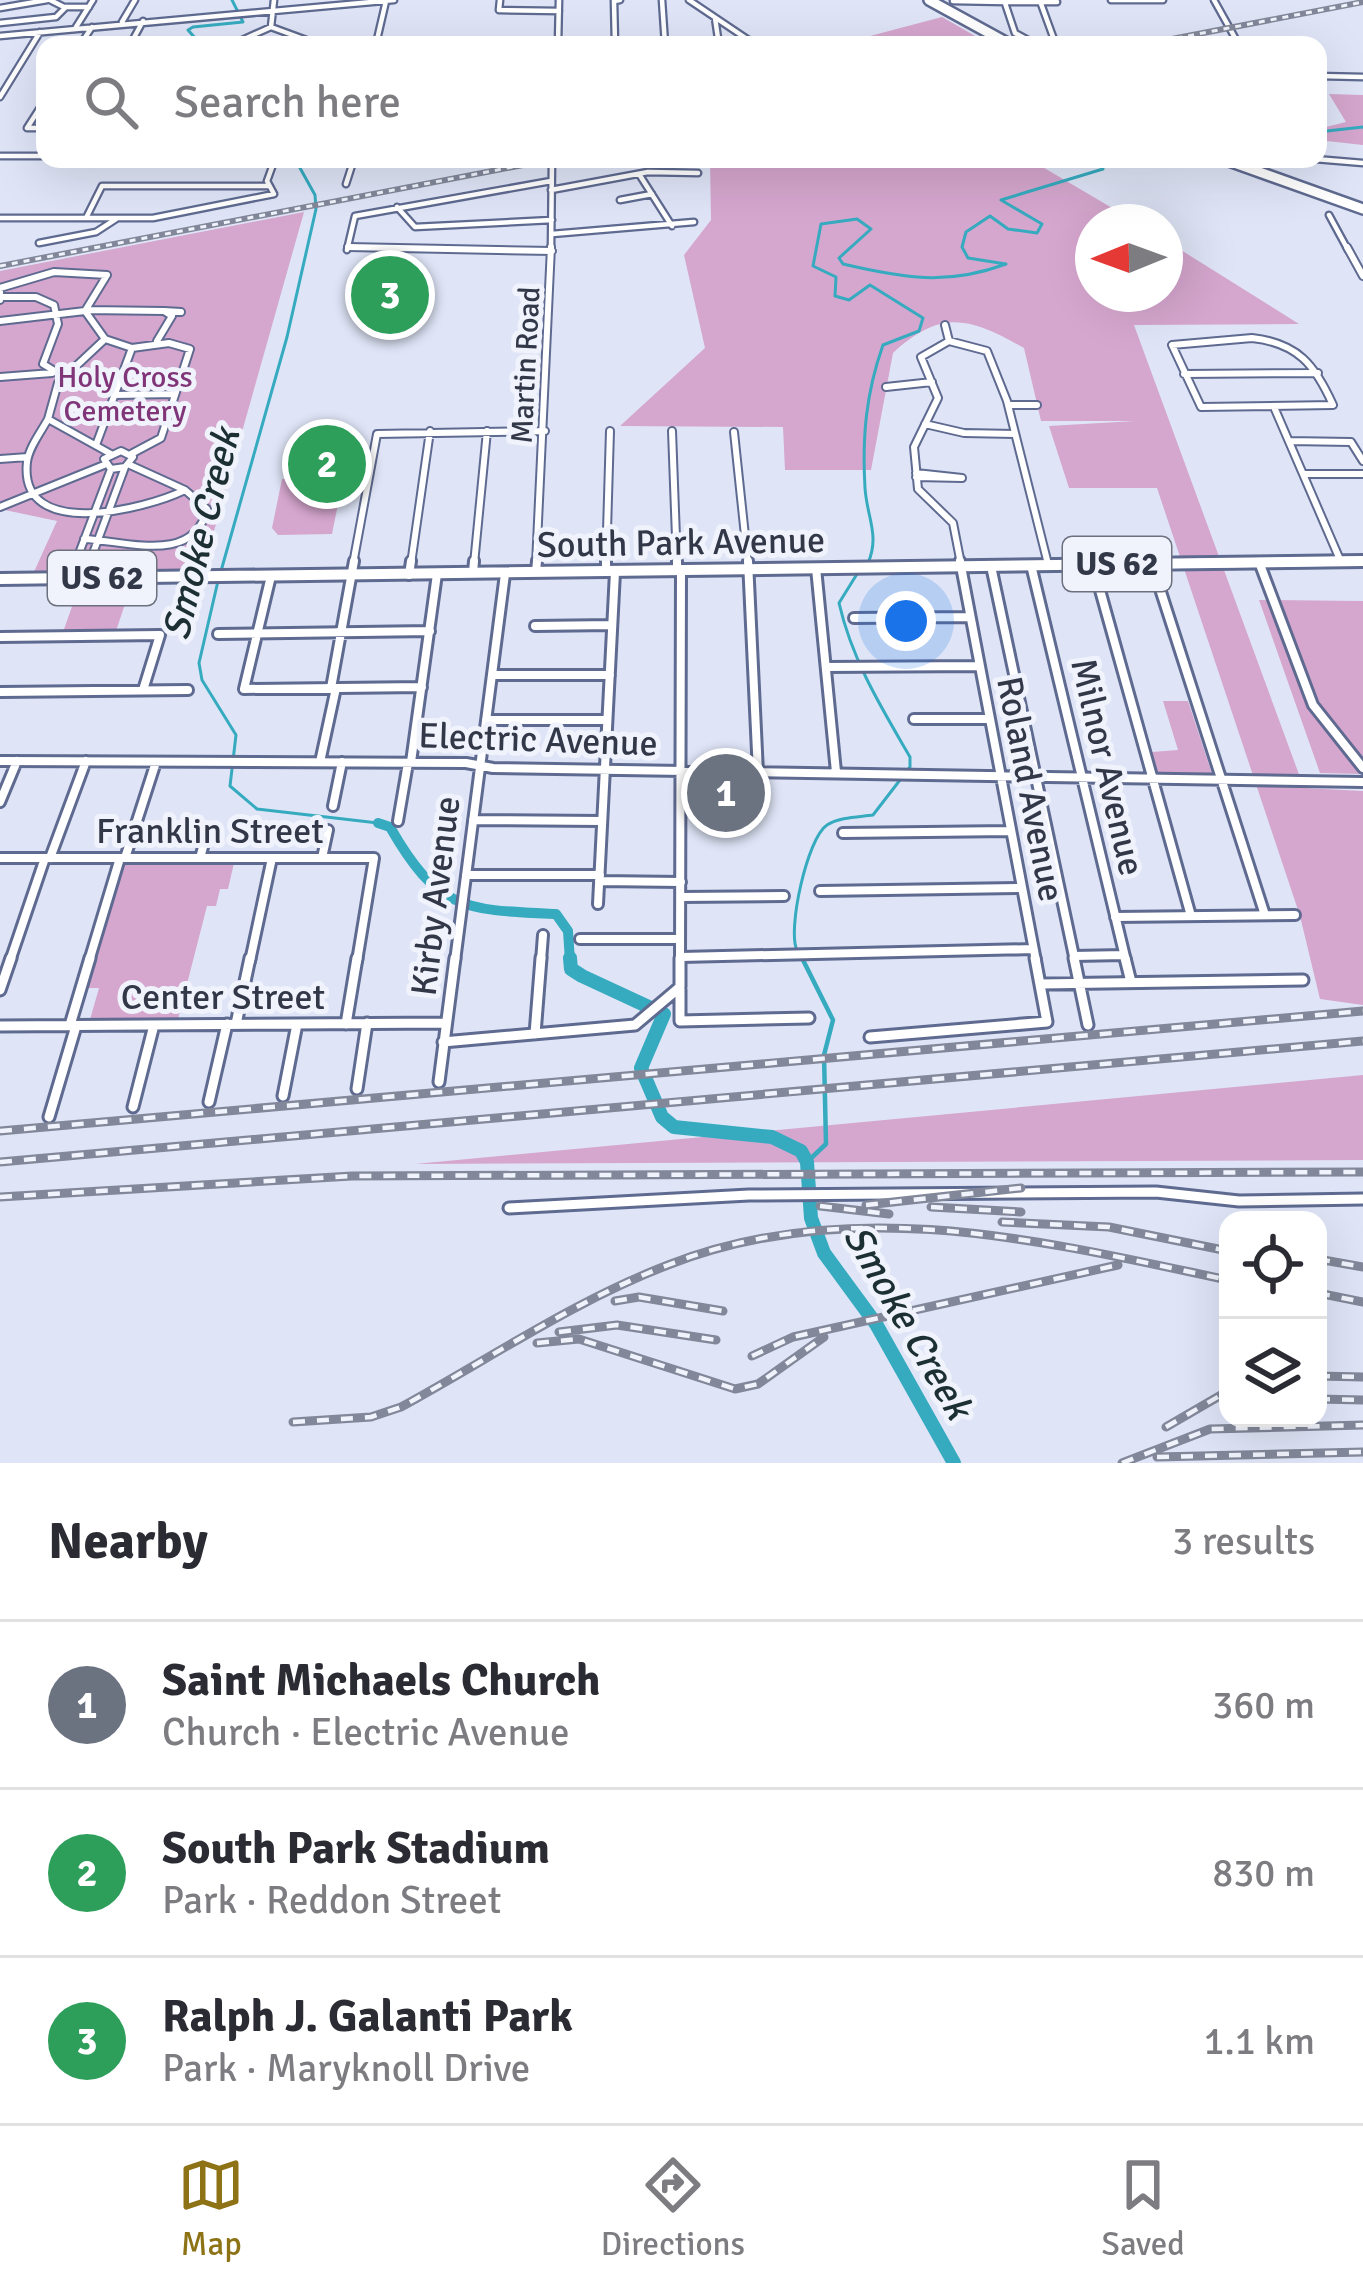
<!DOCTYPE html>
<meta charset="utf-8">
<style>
:root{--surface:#fff;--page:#f2f2f3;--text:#2b2b33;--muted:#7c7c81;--line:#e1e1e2;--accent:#8d7216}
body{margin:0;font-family:Signika,sans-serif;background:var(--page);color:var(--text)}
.controls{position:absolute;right:36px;bottom:36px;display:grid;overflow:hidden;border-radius:24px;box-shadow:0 12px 48px #0002}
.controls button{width:108px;height:108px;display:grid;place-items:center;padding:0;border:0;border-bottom:3px solid var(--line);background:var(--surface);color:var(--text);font:60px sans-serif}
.compass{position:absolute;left:1075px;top:204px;width:108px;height:108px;border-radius:50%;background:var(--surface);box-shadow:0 12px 48px #0002;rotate:269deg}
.you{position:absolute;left:906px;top:621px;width:42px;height:42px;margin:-30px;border:9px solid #fff;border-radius:50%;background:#1a73e8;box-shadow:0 0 0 18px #1a73e833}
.badge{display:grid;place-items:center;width:78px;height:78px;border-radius:50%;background:var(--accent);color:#fff;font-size:39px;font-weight:700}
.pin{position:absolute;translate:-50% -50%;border:6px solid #fff;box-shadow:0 3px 12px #0006}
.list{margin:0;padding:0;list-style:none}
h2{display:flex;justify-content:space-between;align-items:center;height:156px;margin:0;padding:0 48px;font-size:51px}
h2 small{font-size:39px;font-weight:400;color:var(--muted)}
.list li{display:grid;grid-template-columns:78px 1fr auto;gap:36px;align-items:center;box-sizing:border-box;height:168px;padding:0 48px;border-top:3px solid var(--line)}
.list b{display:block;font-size:45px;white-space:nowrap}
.list p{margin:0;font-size:39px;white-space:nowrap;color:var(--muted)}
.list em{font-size:39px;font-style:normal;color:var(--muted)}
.icon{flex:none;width:66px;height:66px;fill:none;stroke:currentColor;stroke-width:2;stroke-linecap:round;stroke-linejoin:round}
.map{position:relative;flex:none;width:1363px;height:1463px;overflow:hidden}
.search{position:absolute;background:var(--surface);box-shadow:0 12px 48px #0002;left:36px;right:36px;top:36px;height:132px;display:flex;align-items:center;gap:30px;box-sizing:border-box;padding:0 42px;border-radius:24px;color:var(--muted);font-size:45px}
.sheet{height:660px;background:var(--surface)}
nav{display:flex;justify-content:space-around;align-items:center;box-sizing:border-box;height:168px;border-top:3px solid var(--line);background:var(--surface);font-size:33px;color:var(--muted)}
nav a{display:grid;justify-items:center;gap:6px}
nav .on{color:var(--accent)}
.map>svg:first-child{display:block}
</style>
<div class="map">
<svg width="1363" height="1463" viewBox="0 0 1363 1463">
<rect width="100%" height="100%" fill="#dfe5f7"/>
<path fill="#d5a6ce" d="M942 17 991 45H884L870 36Z
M1329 94 1363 95V145L1318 140V129L1346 122Z
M710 159H1029L1136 222H1093V294H1165V240L1299 324 1134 325 1304 788 1363 791V1005L1320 999 1300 916 1157 488H1069L1049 426 1135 421H1041L1024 348C970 318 942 308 893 353L871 470H785L783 427 620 426 705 348 684 255 711 220Z
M304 212 203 570 33 574 57 521 0 509V271Z
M282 479H343L332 534 278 535 272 528Z
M132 583 116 631 63 632 80 584Z
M1259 600 1363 601V774L1320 773Z
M1163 701H1188L1212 774 1157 773 1152 752 1178 750Z
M234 863 228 889H220L216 906H207L177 1023H89L99 988H86L124 864Z
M1363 1075V1160L415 1164Z"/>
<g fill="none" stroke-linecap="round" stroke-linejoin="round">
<path stroke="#36abbf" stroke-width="3" d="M183 45 196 39 188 30 193 27 243 22 232 0
M1318 132 1363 127
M868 563C880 535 867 518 865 488 862 437 866 393 883 345L919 331 923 318 870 285 849 300 835 296 836 277 813 266 821 224 857 219 871 229 839 258 843 264C903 278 947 286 1006 264L968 258 962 247 966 232 990 216 1008 229 1037 233 1042 224 1001 200 1103 169 1101 159
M221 571 287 337 316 209 315 195 295 159
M218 581 199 663 202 680 236 735 230 786 257 809 378 823
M797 950C787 931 807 838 827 825 839 817 859 817 873 815L910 767V757C881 707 852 660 839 603L857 574"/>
<path stroke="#36abbf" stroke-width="4.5" d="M802 958 833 1020 824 1055 826 1144 807 1162"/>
<path stroke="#36abbf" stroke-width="10" d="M378 823 390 827C438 911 465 910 556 914L568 931 570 961"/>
<path stroke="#36abbf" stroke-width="14" d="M570 958 571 969 582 976 664 1014 641 1068 662 1117 674 1127 772 1137 801 1151 807 1162 811 1218 824 1253 876 1324 954 1463"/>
<defs>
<path id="minor-far3" d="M50 0 64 7H89
M500 0 499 10 559 11
M662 0 665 44
M689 0 756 45
M1004 0 1015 33 1037 45
M1111 0H1163
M1214 0 1239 45
M953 1 1005 2
M1040 1 1056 45
M1005 2H1057
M0 8 47 0
M715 18 719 45
M122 22 135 0
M0 23 56 17 66 7
M76 27 93 0
M271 27 320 45 415 41
M0 36 394 0
M558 43 665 41
M376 44 386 1
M558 44 559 0
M615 44 614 1 620 0
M80 45 92 27
M130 45 143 21
M231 45 271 27 274 0
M1318 76 1363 77
M0 97 40 32
M45 100 27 128H45
M0 156H45
M1315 159 1363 163
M639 174 672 226
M346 184 354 159
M551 190 648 172 698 173
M620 200 652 194
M397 207 415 227 552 220
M1329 215 1348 250
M0 218H153L274 194 267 181 275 159
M86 218 102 186H269
M552 234 694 222
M39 243 96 232 116 219
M347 250 355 216 551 181
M551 250 552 159"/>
<path id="minor-far2" d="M348 247 552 251
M1347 247 1363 276
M3 297H36L54 305 58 324 43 364 63 376
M0 300V288L54 272 107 275 85 311
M87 310 164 311 172 316 157 341
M164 311 181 312
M0 321 85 311 105 339 58 383 48 419 111 454
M945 325 949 341
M1252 338C1298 343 1315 365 1333 405L1201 407 1172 345Z
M105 339 132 348
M949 341 987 351 1007 401 1048 564
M949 341 921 357 938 398 914 447 918 489 953 523 961 564
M1184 374 1318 373
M0 377 52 373
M886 387 932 382
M114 395 175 394
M1008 405H1037
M1274 407 1341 562
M48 419C41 432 29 447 27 462 18 542 146 509 185 490L130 465
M925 424 964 433 1015 434
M672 431 677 564
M734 432 748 564
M1289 441 1351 442 1363 461
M96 445 132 348 169 343 190 349 161 438 131 454
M121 451 133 457 125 467 111 469 104 459Z
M0 459 28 457
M916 473 962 478 916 477
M1303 474H1363
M0 507 104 465
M84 539C127 541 194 565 207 509L185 490
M75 564 111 469
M89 564 125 467
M353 564 377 434 545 431
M411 564 430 431
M474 564 487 431
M536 564 551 247
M606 564 610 431"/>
<path id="minor-far1" d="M677 561V571
M748 561 758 773
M960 561 1036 961
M1259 562 1313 705 1363 768
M1152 564 1265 915
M1031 565 1126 961
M1093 565 1191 916
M991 566 1075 961
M816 568 836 772
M606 571V561
M536 572 537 561
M473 573 474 561
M409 575 411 561
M271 576 244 689 422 687
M70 578 76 561
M84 578 90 561
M854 618 969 617
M535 626 612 625
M218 634 430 631
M0 637 160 635 143 690
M826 667 979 666
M492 675H610
M331 688 354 561
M0 692 188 690
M914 719H988
M486 720H607
M0 761 466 763 493 768 1363 782
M320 762 336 688
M411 762 437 574
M0 802 17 761
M333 806 342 762
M473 820 602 821
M398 821 408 763
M843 833 1009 831
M0 858H374L357 961
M50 858 86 761
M125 858 156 762
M200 858 208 829
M322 858 328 830
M466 875H600
M599 881 681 882
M820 891 1021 888
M681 897 784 896
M598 904 615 572
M1115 917 1295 915
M580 939H680
M1074 956 1124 955
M681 957 1033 949
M10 961 45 858
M89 961 120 858
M250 961 272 858
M455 961 505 574
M541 961 543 935
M680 961 681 571"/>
<path id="minor" d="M1074 958 1088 1025
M1125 958 1131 982
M1040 984 1303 980
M680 989V1021L809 1018
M0 990 11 958
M236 1024 250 958
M346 1024 357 958
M70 1025 90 958
M0 1026 445 1023
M535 1034 541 958
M870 1037 1047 1022 1035 958
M443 1042 635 1025 680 987V958
M439 1082 455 958
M357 1089 367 1023
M283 1096 297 1024
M209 1102 227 1024
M133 1107 154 1025
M49 1117 76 1026
M509 1208 749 1195 1156 1192 1239 1201 1363 1199"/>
<path id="major-far1" d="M1147 564 1363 561"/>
<path id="major" d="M0 579 1363 561"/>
<path id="highway" d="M929 0 1011 45
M1223 159 1363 209"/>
</defs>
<use href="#minor-far3" stroke="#5f6a90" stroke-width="9"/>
<use href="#minor-far2" stroke="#5f6a90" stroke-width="10"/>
<use href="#minor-far1" stroke="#5f6a90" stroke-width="14"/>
<use href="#minor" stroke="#5f6a90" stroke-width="15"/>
<use href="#major-far1" stroke="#5f6a90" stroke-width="14"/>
<use href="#major" stroke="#5f6a90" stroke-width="16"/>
<use href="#highway" stroke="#5f6a90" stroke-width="14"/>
<use href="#minor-far3" stroke="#fff" stroke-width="4.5"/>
<use href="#minor-far2" stroke="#fff" stroke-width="6"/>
<use href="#minor-far1" stroke="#fff" stroke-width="8"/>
<use href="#minor" stroke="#fff" stroke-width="9"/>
<use href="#major-far1" stroke="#fff" stroke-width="9"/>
<use href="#major" stroke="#fff" stroke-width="10"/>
<use href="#highway" stroke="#fff" stroke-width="9"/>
<defs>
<path id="rail-far1" d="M1141 45 1363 2
M0 266 554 159"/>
<path id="rail" d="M0 1131 1363 1011
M0 1162 1363 1041
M0 1197 352 1176 1363 1172
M866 1205 1021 1188
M820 1206 889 1214
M931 1207 1021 1212
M1002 1222 1109 1227 1228 1251
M1318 1259 1363 1267
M1318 1293 1363 1302
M615 1301 639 1297 723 1311
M559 1332 617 1325 716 1340
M537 1343 579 1339 735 1389 758 1384 824 1337
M752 1356 793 1337 1118 1265
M1318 1376 1363 1377
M1318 1399 1363 1400
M293 1422 371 1417 401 1407C489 1359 574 1301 668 1265 852 1193 1043 1241 1228 1280
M1166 1427 1228 1391
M1157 1457 1363 1452
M1122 1463 1210 1429 1363 1425"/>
</defs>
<use href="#rail-far1" stroke="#828899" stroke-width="6"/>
<use href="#rail" stroke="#828899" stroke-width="9"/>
<use href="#rail-far1" stroke="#f0f3fc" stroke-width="3" stroke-dasharray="6" stroke-linecap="butt"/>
<use href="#rail" stroke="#f0f3fc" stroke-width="4.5" stroke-dasharray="12" stroke-linecap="butt"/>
</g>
<g text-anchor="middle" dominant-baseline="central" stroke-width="10" stroke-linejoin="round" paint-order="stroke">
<g font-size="30" fill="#333849" stroke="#f0f3fc">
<text transform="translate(526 365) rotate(-87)">Martin Road</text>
</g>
<g font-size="30" fill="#803579" stroke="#f0f3fc">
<text x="125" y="377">Holy Cross<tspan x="125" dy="34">Cemetery</tspan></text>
</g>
<g fill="#f0f3fc" stroke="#6c707f" stroke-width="3">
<rect x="1063" y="537" width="108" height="54" rx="9"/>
<rect x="48" y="551" width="108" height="54" rx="9"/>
</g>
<g font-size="33" font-weight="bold" fill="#333849">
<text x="1117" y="564">US 62</text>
<text x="102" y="578">US 62</text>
</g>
<g font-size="36" fill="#333849" stroke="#f0f3fc">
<text transform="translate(681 543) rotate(-1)">South Park Avenue</text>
<text transform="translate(538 740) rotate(2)">Electric Avenue</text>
<text transform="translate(1107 767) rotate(77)">Milnor Avenue</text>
<text transform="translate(1030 789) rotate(79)">Roland Avenue</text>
<text x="210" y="831">Franklin Street</text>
<text transform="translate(436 896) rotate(-83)">Kirby Avenue</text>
<text x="223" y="997">Center Street</text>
</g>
<g font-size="39" font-style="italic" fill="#1c3034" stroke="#f0f3fc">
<text transform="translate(201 534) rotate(-76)">Smoke Creek</text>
<text transform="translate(908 1322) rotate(60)">Smoke Creek</text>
</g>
</g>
</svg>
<div class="controls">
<button><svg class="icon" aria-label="locate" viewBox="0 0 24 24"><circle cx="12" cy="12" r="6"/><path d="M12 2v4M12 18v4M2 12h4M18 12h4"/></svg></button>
<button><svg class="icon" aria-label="layers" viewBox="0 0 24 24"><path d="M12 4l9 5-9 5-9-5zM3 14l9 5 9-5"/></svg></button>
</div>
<svg class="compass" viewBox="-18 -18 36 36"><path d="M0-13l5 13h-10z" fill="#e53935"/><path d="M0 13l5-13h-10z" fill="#7c7c81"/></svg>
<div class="you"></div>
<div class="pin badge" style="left:726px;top:793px;background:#6b7280">1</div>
<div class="pin badge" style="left:327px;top:464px;background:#2e9e5b">2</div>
<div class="pin badge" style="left:390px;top:295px;background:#2e9e5b">3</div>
<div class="search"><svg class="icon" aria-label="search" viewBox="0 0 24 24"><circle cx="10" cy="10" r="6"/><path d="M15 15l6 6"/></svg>Search here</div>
</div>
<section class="sheet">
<h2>Nearby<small>3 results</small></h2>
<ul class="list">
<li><span class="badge" style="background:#6b7280">1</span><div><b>Saint Michaels Church</b><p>Church · Electric Avenue</p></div><em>360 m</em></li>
<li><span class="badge" style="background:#2e9e5b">2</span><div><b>South Park Stadium</b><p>Park · Reddon Street</p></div><em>830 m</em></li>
<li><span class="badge" style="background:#2e9e5b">3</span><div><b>Ralph J. Galanti Park</b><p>Park · Maryknoll Drive</p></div><em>1.1 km</em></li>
</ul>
</section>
<nav>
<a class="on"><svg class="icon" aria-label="map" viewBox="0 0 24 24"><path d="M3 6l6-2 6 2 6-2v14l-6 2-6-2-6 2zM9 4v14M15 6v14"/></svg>Map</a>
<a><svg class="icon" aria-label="directions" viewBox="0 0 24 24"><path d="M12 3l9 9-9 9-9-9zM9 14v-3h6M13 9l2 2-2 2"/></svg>Directions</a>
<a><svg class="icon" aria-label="saved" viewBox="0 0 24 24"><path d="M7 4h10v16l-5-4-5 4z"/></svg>Saved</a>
</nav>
